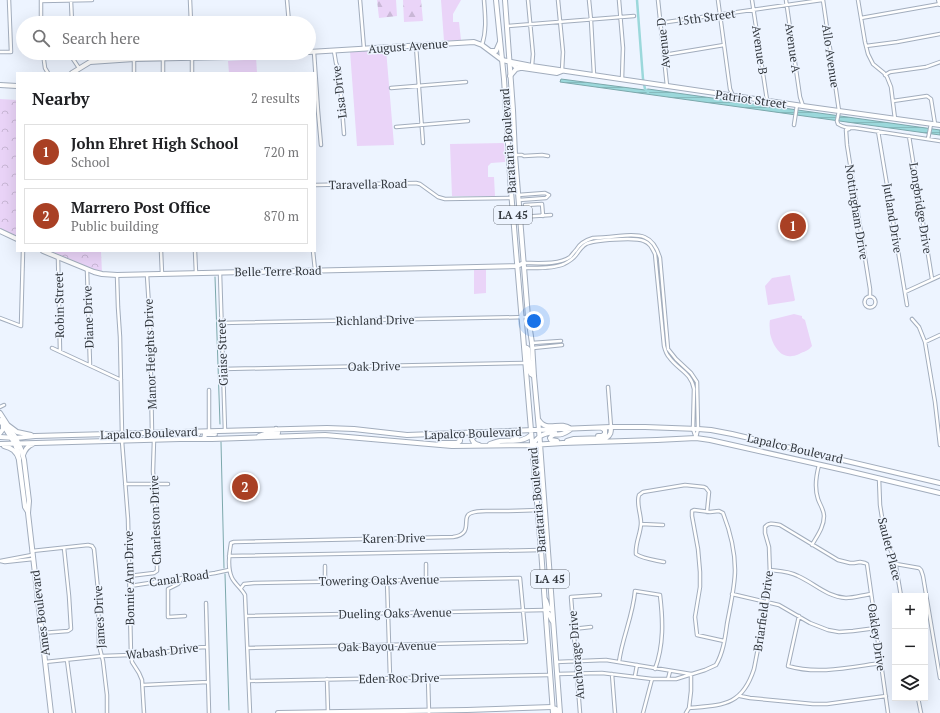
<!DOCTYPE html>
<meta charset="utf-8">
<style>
:root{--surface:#fff;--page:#f2f2f2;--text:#202124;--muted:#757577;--line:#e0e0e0;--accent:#a94024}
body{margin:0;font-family:"PT Serif",serif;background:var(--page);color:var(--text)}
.controls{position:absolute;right:12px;bottom:12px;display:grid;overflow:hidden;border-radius:0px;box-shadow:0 4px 16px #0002}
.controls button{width:36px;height:36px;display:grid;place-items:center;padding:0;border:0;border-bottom:1px solid var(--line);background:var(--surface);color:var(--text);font:20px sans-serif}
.you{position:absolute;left:534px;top:321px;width:14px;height:14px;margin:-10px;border:3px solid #fff;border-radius:50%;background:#1a73e8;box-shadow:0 0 0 6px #1a73e833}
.badge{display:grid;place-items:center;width:26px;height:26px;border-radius:50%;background:var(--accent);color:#fff;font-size:13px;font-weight:700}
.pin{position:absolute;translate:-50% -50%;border:2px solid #fff;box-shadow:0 1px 4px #0006}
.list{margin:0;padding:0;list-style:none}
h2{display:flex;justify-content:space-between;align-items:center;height:52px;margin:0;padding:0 16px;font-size:17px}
h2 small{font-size:13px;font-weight:400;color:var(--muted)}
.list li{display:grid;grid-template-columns:26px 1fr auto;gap:12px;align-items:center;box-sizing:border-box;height:56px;margin:0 8px 8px;padding:0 8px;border:1px solid var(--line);border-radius:0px}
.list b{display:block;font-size:15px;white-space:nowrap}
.list p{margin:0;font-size:13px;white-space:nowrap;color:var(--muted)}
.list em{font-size:13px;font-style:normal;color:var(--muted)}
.icon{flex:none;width:22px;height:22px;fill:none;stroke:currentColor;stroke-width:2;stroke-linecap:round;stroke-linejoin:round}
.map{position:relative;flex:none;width:940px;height:713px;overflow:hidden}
.search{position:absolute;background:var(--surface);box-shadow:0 4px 16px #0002;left:16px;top:16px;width:300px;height:44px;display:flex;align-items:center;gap:10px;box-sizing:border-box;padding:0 14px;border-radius:22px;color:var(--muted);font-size:15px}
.panel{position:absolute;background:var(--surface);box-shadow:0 4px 16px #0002;left:16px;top:72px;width:300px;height:180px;border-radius:0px}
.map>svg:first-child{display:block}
</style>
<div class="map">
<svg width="940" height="713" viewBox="0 0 940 713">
<defs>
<pattern id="forest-firs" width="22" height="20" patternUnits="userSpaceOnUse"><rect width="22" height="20" fill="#ead4f8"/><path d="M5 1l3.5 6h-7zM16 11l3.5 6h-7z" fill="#c9b7d6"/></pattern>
<pattern id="park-crowns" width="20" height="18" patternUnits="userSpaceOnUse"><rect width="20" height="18" fill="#ead4f8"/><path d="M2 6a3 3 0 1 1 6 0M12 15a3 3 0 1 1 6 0" fill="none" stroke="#c9b7d6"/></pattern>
<pattern id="water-rules" width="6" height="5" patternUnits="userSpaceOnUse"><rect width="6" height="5" fill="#9bd8db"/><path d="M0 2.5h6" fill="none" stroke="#86babd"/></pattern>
</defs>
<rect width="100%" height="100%" fill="#edf4ff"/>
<path fill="#ead4f8" d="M441 0H461L453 14V22H459L461 40 444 41Z
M386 49 394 145 357 146 350 51Z
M256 57 257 73H229L228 61 244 60Z
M504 143 505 162 491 163 488 166V177H494L495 196H452L450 144Z
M474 269H486V293L474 294Z
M790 275 795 300 794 301 768 305 765 286 772 278Z
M794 314 802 316V318L805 320 812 346C809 350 806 351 801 353 799 354 795 356 792 356 779 358 772 343 770 333 770 328 769 325 770 320Z"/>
<path fill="url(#forest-firs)" d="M377 0H396L397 16 379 18Z
M403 0H421L423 21 404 22Z"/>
<path fill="url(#park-crowns)" d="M0 99 17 100V236L0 229Z
M51 251H101L102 273Z"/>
<path fill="url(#water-rules)" stroke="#7ca8ac" d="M561 79 645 90 648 89 940 130V135L560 82Z"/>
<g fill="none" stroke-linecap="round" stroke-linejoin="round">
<path stroke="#7ca8ac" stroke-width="1" d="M215 277 220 424
M221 442 224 568
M225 574 229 710"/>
<path stroke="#9bd8db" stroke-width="2.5" d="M637 0 643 79 645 89 648 92"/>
<defs>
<path id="street" d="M41 0V23
M190 0 191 23
M287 0 289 23
M360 0 364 49
M528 0 533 54 532 66
M558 0 563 52 562 71
M589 0 591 20 594 75
M619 0 623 48 622 79
M658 0 667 86
M718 0 730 89 733 96
M752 0 767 100
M786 0 800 97 803 106
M823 0 839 111 837 121 838 124C844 128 849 128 855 128L940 141
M858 0 865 42 868 54 873 64 884 73 887 77 891 87 895 119
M41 1 92 0
M71 1 72 23
M861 18 940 4
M660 23 822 0
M507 26 634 16
M482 45C487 30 485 15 484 0
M416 46 423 143
M866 46 897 42 940 34
M334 51 336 63 339 70 344 134
M0 52H11L9 0
M314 52 318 111 321 145
M43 53 45 68 48 73
M73 53V59L79 68
M163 53V73
M192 53V73
M664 55 724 45
M134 59V73
M885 75 890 72 926 67 940 62
M391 88 466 82
M893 101 927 96 931 99 935 124
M794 125 797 105
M396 127 468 121
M849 129 846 130 847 145 870 289V296
M878 131 907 305
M909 136 932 279
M928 139 931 124
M515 155H522L524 156 542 155 548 156
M315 185 416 183 420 184 438 197 445 199 511 198
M518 195 545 193 549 195
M519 200 546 198 549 195
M520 217 551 215
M526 217 525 205 542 204 543 216
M161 251 162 274
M195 251 196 273
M313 251 315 270
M58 258 60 351
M524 263C537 263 559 265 570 257 572 255 574 252 576 250 580 243 586 240 593 238 602 238 610 237 619 236 640 234 653 234 660 258L668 349 676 359 691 373 697 382 698 429 696 438
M524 268C536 268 553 269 564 264 568 262 573 259 576 255 579 251 581 247 586 244 594 240 635 237 644 241 650 243 652 248 655 254L664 346C665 350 666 354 669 357 678 370 691 372 694 389L693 429 696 438
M87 270 90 365
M220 273 225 431
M117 275 118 307 120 337 122 434
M147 275 150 323 152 433
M905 292 940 276
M864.5 302a5.5 5.5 0 1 1 11 0a5.5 5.5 0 1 1-11 0Z
M0 318 21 326 23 251
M912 319 919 327 925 342 935 402 940 445
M221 323 528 317
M925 342 940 335
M532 343 561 341
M52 348 121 380
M533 348 562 345
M223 369 525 363
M608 387 611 427
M209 390V431
M0 407 4 405
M122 441 128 519 131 655 132 662 139 673 142 680 144 713
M879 478 880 505 885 536 895 561 901 596
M125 484H168
M641 524 663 525
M812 545C817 536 824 527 824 516 824 510 820 505 818 499 814 487 816 476 819 465
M32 551 88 545 92 546 94 549 98 590 99 645 103 661 107 695V713
M229 556 541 550
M0 561 5 562 33 559
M0 561 32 555
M664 562C655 560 643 559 636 554 635 543 641 533 641 523 641 514 636 503 639 495L643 492 685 485 704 487 706 488 709 492 707 512
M426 564V579
M896 564 919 568 921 570 923 576 940 678
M325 566V581
M770 570C780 571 789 571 798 576 814 583 827 597 846 598 854 598 863 595 871 594
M129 576 154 573 157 571V538L153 471 154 440
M182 578 178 584 168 589V617L185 616
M387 580 390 678
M130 586 215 573 229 570
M241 588 244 584 254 583 520 578 526 642 248 648
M732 594 779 605 810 623 828 630 839 632 853 631 876 628
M206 603 209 713
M246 616 545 610
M799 616 788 666C818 675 851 667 881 663
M573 629 591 627
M42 633 68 631 71 629 69 596 64 548
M67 660 74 713
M45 662 102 656 131 655 164 652 187 648 207 647
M556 662 606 660 691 674
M619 662C622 638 633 616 635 591L660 595C663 620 664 645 655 669
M557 674 602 673 652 679H676L705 670 716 665C723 653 725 639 727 624 730 607 735 587 735 570 735 551 730 531 723 513L719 511 710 512 694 510 692 511V516L698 549 700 572V587L695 617 697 635 724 641
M612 674 615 713
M635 676 637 665
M428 677 429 713
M327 679 328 713
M668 679 670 671
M249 681 549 675
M143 685 208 682
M740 696 750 698 813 704H827L886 696
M918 698 921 713
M689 708C723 705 742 706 754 669L767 602 770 575 769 547 765 533V527C769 522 774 524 780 525L838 560 850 563H854L860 562 865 563 867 564 888 713
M250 713 245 595C242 589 235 584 232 578 227 568 229 554 231 543L234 542 453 537C475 534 460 517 471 513 478 510 487 511 493 511 508 511 523 511 538 510
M580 713 571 597 600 595
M643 713 652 679
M686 713 689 708 691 691V674"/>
<path id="secondary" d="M939 0 940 4
M491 51H496L500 42
M309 52 474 42 482 45 502 60 532 66 803 106 940 125
M511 63 516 67 557 73 562 71
M72 73 90 62 134 59 228 57 290 53
M510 76 516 69 520 68
M0 85 17 86
M0 231 17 239
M43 251 94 272 102 274 117 275 517 266 524 263
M0 413 16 438 21 449 24 460 29 501 28 513 51 713
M0 420 15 444 18 453 25 507 28 512
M278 713 467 710 552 707"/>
<path id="primary" d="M496 0 504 79 511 191 541 550 553 713
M505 0 513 110 515 155 528 317 532 343 534 376 539 430 560 713
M524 347 527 348 528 349 530 372 531 374 534 376
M538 419C547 434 559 420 571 429 568 431 565 433 562 434 556 436 554 432 550 438L551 440 557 441
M9 426 17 432 31 435
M0 433 3 429V424
M181 436H196L198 434 195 431
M259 436 265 434 278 433V431L276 429
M598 436H602L605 434V430L602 428
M0 437 16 438 35 436 327 428 354 429 407 435 611 427H645L698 429 711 430 732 434 940 483
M204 439 205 434H215
M512 440C516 439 518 438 519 433L515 431
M567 441 574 439 606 438C611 435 611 432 611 427
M440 443H457L460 441V439L458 435 453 433
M0 444 180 439H212L325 435 452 446 532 445 563 443 657 440 696 438 710 440 848 471 940 493
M490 444C493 443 496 442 500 441 510 440 523 443 531 435
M479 445C475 444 472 442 472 438L476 435 482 434
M4 446C12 448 16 451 19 459
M532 446C537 436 544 433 555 432
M23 455C25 450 27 446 33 444
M533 459H536C540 465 537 474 542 480
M545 599C547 602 547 606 549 609H552
M545 610C549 612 550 618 553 622
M552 707 556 709V713"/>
</defs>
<use href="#street" stroke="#a2adbd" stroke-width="4.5"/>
<use href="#secondary" stroke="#a2adbd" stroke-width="6"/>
<use href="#primary" stroke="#a2adbd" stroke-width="6"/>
<use href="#street" stroke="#fff" stroke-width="2.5"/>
<use href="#secondary" stroke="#fff" stroke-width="4"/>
<use href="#primary" stroke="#fff" stroke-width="4"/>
</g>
<g text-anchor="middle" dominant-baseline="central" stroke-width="3" stroke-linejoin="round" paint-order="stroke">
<g fill="#edf4ff" stroke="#6b7078" stroke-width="1">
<rect x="494" y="206" width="38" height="18" rx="3"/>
<rect x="531" y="570" width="38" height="18" rx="3"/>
</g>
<g font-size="11" font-weight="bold" fill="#33383e">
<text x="513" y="215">LA 45</text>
<text x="550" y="579">LA 45</text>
</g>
<g font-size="12" fill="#33383e" stroke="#edf4ff">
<text transform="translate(706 17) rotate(-8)">15th Street</text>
<text transform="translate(663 43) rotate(-96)">Avenue D</text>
<text transform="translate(408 46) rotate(-4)">August Avenue</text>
<text transform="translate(793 48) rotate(82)">Avenue A</text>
<text transform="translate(760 50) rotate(82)">Avenue B</text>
<text transform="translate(831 56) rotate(82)">Allo Avenue</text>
<text transform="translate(339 92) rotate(-97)">Lisa Drive</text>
<text transform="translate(751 99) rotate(8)">Patriot Street</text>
<text transform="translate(508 141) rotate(-94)">Barataria Boulevard</text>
<text transform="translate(368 184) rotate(-1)">Taravella Road</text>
<text transform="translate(921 208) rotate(81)">Longbridge Drive</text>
<text transform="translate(857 212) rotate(81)">Nottingham Drive</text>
<text transform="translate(893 218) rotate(81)">Jutland Drive</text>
<text transform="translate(278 271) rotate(-1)">Belle Terre Road</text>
<text transform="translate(59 305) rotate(-91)">Robin Street</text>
<text transform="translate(88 317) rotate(-92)">Diane Drive</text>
<text transform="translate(375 320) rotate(-1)">Richland Drive</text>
<text transform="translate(222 352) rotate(-92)">Giaise Street</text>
<text transform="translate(150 354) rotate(-92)">Manor Heights Drive</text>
<text transform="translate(374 366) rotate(-1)">Oak Drive</text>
<text transform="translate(149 433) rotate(-2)">Lapalco Boulevard</text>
<text transform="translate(473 433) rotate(-2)">Lapalco Boulevard</text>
<text transform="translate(795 448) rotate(13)">Lapalco Boulevard</text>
<text transform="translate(537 500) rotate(-95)">Barataria Boulevard</text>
<text transform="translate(155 520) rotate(-92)">Charleston Drive</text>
<text transform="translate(394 538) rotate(-1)">Karen Drive</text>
<text transform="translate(890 549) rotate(76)">Saulet Place</text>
<text transform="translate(129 578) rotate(-91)">Bonnie Ann Drive</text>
<text transform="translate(179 578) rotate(-8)">Canal Road</text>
<text transform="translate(379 580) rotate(-1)">Towering Oaks Avenue</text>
<text transform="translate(763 611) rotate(-82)">Briarfield Drive</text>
<text transform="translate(40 613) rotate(-97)">Ames Boulevard</text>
<text transform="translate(395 613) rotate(-1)">Dueling Oaks Avenue</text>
<text transform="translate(99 617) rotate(-93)">James Drive</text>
<text transform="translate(877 637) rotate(82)">Oakley Drive</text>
<text transform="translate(387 646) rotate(-1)">Oak Bayou Avenue</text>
<text transform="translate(162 651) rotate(-6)">Wabash Drive</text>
<text transform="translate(576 655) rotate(-95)">Anchorage Drive</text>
<text transform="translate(399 678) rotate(-1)">Eden Roc Drive</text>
</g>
</g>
</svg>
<div class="controls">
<button>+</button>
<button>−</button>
<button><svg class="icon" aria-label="layers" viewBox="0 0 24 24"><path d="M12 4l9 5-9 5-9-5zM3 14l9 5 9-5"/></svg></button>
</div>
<div class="you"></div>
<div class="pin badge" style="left:793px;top:226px">1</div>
<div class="pin badge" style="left:245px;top:487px">2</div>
<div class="search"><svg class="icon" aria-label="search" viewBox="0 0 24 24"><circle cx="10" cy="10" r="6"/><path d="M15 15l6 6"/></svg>Search here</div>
<section class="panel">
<h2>Nearby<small>2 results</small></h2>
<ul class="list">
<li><span class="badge">1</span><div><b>John Ehret High School</b><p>School</p></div><em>720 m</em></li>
<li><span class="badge">2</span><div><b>Marrero Post Office</b><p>Public building</p></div><em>870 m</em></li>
</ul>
</section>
</div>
